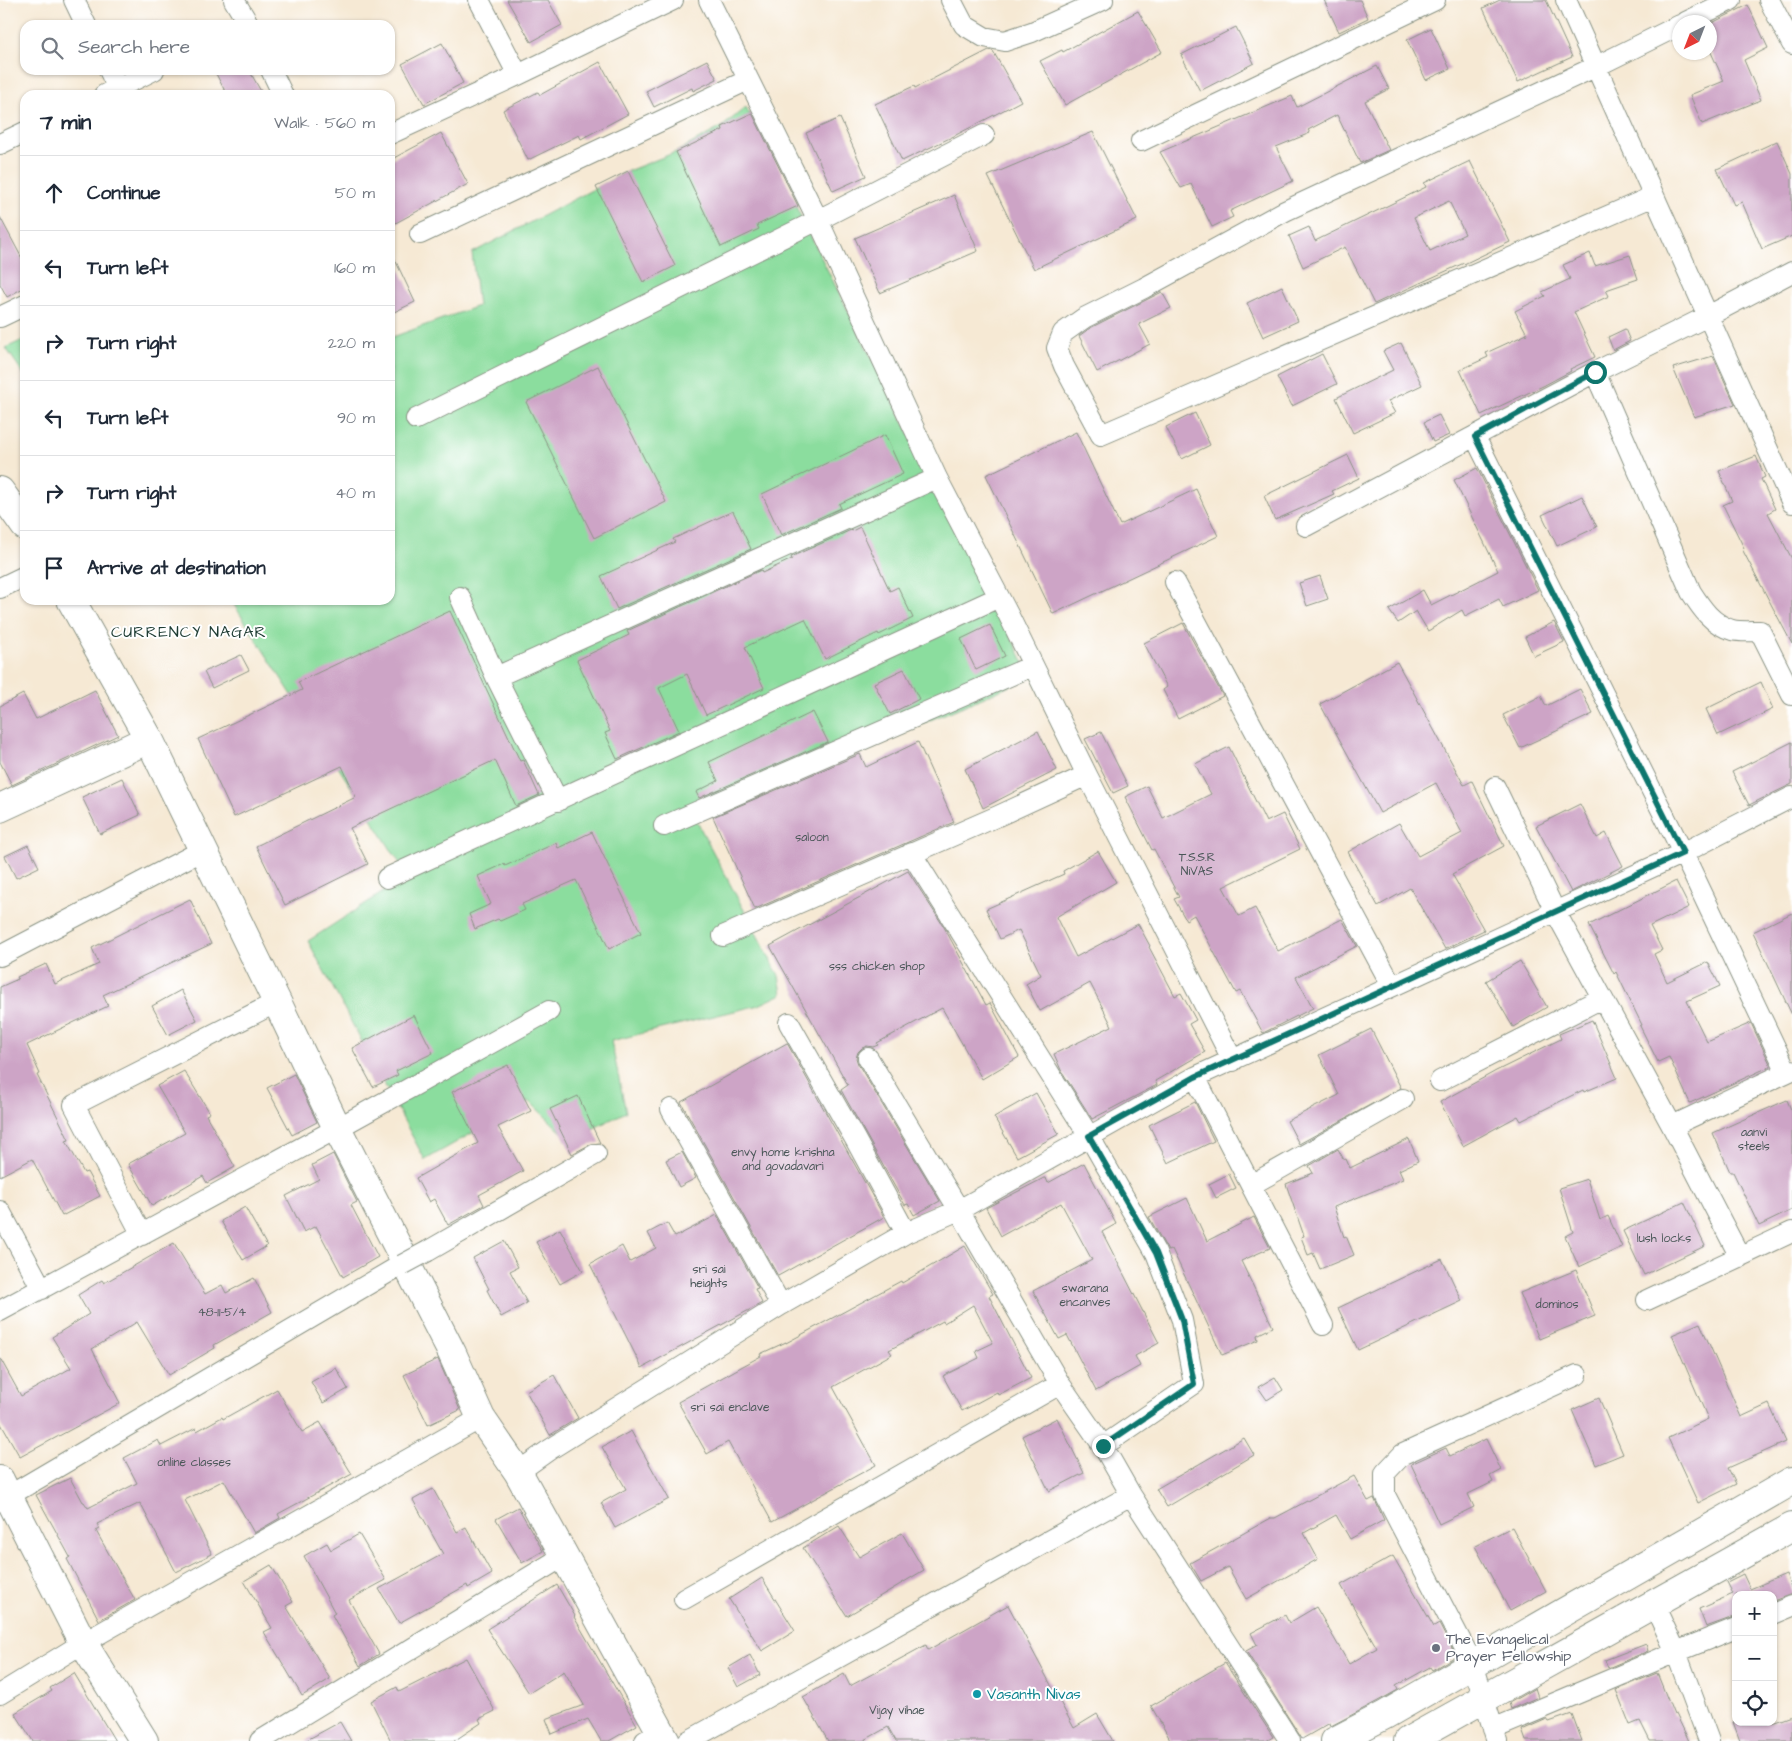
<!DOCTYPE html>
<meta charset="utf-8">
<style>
:root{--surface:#fff;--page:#f2f2f3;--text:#1f2937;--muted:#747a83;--line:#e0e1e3}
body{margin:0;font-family:"Architects Daughter",sans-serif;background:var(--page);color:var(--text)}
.controls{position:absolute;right:15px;bottom:15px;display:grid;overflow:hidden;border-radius:10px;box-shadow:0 1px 4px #0004}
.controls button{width:45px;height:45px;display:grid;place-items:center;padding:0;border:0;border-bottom:1px solid var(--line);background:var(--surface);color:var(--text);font:25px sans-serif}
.compass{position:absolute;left:1672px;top:15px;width:45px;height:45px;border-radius:50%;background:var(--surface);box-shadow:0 1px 4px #0004;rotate:222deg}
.stop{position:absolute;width:15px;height:15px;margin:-11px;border:4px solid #0f766e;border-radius:50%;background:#fff}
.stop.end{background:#0f766e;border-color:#fff;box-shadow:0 1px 5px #0008}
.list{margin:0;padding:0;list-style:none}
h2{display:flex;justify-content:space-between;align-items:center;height:65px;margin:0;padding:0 20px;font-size:21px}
h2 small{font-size:16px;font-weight:400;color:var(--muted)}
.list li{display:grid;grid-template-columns:32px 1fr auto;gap:15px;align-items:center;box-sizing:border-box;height:75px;padding:0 20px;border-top:1px solid var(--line)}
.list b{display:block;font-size:19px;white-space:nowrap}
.list em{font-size:16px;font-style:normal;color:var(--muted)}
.icon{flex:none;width:28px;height:28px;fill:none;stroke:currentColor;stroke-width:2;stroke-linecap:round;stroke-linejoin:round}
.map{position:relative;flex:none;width:1792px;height:1741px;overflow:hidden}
.search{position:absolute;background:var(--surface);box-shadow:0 1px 4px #0004;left:20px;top:20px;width:375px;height:55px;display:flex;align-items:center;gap:12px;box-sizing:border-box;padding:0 18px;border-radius:15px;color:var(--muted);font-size:19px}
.panel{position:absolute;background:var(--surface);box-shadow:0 1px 4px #0004;left:20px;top:90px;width:375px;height:515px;border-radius:15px}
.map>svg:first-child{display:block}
</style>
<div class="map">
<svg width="1792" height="1741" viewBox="0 0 1792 1741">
<rect width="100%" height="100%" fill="#fff"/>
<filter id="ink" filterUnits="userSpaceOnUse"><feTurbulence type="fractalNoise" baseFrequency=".02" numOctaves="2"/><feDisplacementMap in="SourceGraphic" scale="10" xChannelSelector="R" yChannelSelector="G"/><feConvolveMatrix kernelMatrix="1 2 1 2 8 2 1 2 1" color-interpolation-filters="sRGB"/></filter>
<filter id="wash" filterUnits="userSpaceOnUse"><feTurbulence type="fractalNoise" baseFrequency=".0096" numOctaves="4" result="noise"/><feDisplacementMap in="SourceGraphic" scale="20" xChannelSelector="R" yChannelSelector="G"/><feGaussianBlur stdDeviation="1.12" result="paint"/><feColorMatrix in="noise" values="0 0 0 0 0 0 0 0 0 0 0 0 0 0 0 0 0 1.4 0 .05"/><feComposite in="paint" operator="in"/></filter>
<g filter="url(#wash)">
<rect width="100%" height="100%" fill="#f6e9d4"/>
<path fill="#8bdd9e" stroke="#558d69" d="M746 107 1031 677 696 820 779 976 782 994 759 1005 611 1041 626 1112 570 1140 529 1101 425 1160 308 941 408 876 231 600H390V338L478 306 472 253 628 171 676 152 722 127Z
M25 339V376L6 348Z"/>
<g id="blocks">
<path fill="#cda4c6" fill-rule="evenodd" d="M507 0H548L562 25 531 42Z
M1324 0H1360L1368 18 1339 32Z
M1500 0H1546L1572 57 1518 82 1483 8Z
M1748 5 1768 48 1744 60 1761 100 1702 124 1690 95 1724 81 1710 50V24Z
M1138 11 1162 52 1065 105 1040 61 1062 50 1063 52Z
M1236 27 1254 63 1200 91 1181 55Z
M1431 28 1450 69 1426 80 1407 40Z
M442 43 463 83 424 104 402 64Z
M989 50 993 51 1021 101 954 136 902 161 875 104 914 86 915 88Z
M707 60 717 79 693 91 692 88 654 107 646 91Z
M600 62 628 114 581 139 579 135 528 160 503 110 538 92 540 95Z
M1377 66 1389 89 1365 101 1389 150 1360 163 1337 115 1308 130 1310 133 1276 147 1293 181 1230 211 1233 217 1212 227 1191 184 1181 188 1160 152 1292 96 1297 107Z
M214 70H249L263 95H227Z
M752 113 798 206 757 225 759 229 721 247 676 152 723 130 722 127Z
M840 118 866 176 833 191 806 133Z
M1093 132 1137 220 1034 269 988 176Z
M441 133 468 184 390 226V160Z
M1777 141 1792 174V236L1762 249 1742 202 1734 205 1717 169Z
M1470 161 1510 242 1464 264V263L1374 304 1345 247 1303 267 1289 236 1309 227 1315 241 1426 187 1424 183ZM1449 201 1465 234 1430 251 1414 218Z
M628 171 675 266 643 282 596 187Z
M954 195 978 251 880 293 855 238Z
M0 217 25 264V287L7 297 0 284Z
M390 249 415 302 390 314Z
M1590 253 1595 266 1630 255 1638 279 1606 290 1609 296 1574 312 1595 357 1570 369 1571 371 1543 386 1481 415 1460 370 1488 357 1486 353 1527 334 1515 311 1545 296 1542 292 1570 279 1563 265Z
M1282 286 1298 321 1263 337 1247 303Z
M1162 292 1171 308 1139 324 1150 344 1097 372 1079 336 1090 328Z
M1625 329 1630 341 1613 350 1608 337Z
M1401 343 1422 385 1388 401 1395 413 1353 433 1336 398 1393 370 1383 351Z
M1322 354 1337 384 1292 406 1277 377Z
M1713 356 1735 404 1694 417 1673 368Z
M598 366 666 502 594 538 526 402Z
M1195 413 1210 445 1182 459 1166 427Z
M1439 415 1449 435 1433 442 1424 422Z
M1076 432 1120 525 1196 489 1218 536 1053 614 986 475Z
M885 435 903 474 839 504 841 508 781 535 762 494Z
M1348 455 1359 478 1332 491 1334 494 1275 520 1264 496Z
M1756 456 1765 477 1761 479 1775 509 1768 513 1792 559V644L1742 549 1744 548 1723 505 1732 501 1719 471Z
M1477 468 1538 590 1503 607 1499 599 1465 616 1462 610 1428 631 1416 611 1398 623 1389 610 1423 590 1431 605 1498 571 1454 480Z
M1582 496 1597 527 1557 546 1542 515Z
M733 511 751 549 617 609 601 576 675 542 673 539Z
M860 527 890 591 898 587 913 618 879 635 878 633 825 659 805 619 745 647 764 688 706 715 687 674 659 688 679 731 617 759 605 733 610 731 577 660 629 635 627 631 761 570 762 573 792 559 791 557 851 530 852 531Z
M1320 576 1328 599 1307 606 1299 583Z
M450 611 520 761 523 760 539 795 516 806 495 760 350 828 368 864 285 905 256 846 356 797 342 766 234 817 198 739 302 690 298 682Z
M1554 622 1564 642 1534 656 1525 637Z
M1183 623 1223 696 1178 719 1163 690 1167 687 1144 643Z
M990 625 1005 656 976 670 961 639Z
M241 655 249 670 212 688 204 672Z
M1397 662 1464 785 1472 781 1504 846 1452 874 1484 930 1445 949 1410 888 1378 906 1348 852 1399 823 1418 856 1462 833 1436 783 1380 813 1320 704Z
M904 669 919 699 890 714 874 683Z
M1761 682 1773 709 1718 735 1706 709Z
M1580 689 1593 714 1520 748 1503 715 1541 696 1546 706Z
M95 690 118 735 12 785 0 762V706L23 694 36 719Z
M813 712 828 742 699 798 696 792 718 781 709 762Z
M1038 731 1057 770 983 808 965 769Z
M1101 732 1128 786 1113 793 1085 739Z
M918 742 954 822 755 909 713 817 860 754 866 767Z
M1792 742V784L1749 805 1732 772Z
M1229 747 1266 822 1283 814 1300 849 1223 887 1239 916 1255 908 1278 951 1342 919 1357 946 1296 977 1313 1008 1263 1033 1240 991 1236 993 1194 915 1186 920 1174 899 1179 897 1154 849 1152 850 1125 797 1147 786 1163 818 1211 794 1195 764Z
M122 778 140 815 100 834 82 797Z
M1580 804 1597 838 1606 833 1623 866 1571 892 1536 826Z
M592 832 641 933 609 949 576 880 522 904 525 910 500 921 498 919 475 929 469 914 491 904 478 876 504 864 505 866 556 843 558 848Z
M28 845 39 867 16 878 5 856Z
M1098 851 1116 882 1056 917 1076 957 1138 924 1150 946 1149 947 1175 996 1181 993 1196 1020 1189 1024 1205 1052 1155 1081 1157 1085 1092 1119 1061 1070 1054 1054 1112 1026 1090 983 1040 1011 1026 984 1041 975 1019 930 1000 939 986 909 1064 874 1063 871Z
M908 871 944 927 986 1005 990 1003 1019 1057 982 1079 942 1008 877 1043 878 1045 873 1047 867 1046 862 1048 858 1052 856 1058 858 1064 940 1201 914 1215 908 1204 905 1205 841 1090 848 1085 770 946Z
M1676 881 1689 907 1650 926 1662 950 1654 954 1667 982 1708 962 1720 986 1687 1001 1707 1042 1751 1023 1771 1066 1690 1103 1669 1057 1658 1062 1640 1026 1642 1025 1616 972 1614 974 1589 925Z
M190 899 211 944 103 995 108 1006 27 1045 40 1074 37 1075 69 1140 66 1141 84 1173 87 1172 100 1196 62 1216 32 1159 0 1176V987L18 979 17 977 46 964 55 984 99 964 92 948Z
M1792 913V1015L1753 932Z
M1520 961 1547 1007 1513 1027 1486 981Z
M181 990 197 1020 168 1035 152 1006Z
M414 1015 433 1053 396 1071 398 1075 373 1087 352 1048Z
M1592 1020 1617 1078 1584 1092 1583 1090 1521 1121 1518 1116 1463 1146 1440 1102 1496 1071 1561 1039 1559 1034Z
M1371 1029 1401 1088 1299 1144 1287 1121 1339 1095 1319 1055Z
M787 1043 884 1217 778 1276 681 1102Z
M508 1065 531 1111 498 1127 523 1171 479 1195 484 1205 448 1225 434 1199 429 1202 416 1178 478 1143 452 1092Z
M184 1071 210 1113 206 1115 235 1167 207 1183 203 1176 152 1206 128 1164 185 1133 157 1086Z
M294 1074 317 1122 292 1135 267 1088Z
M1036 1093 1059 1134 1017 1157 994 1117Z
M578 1096 600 1143 591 1144 572 1154 550 1109Z
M1787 1100 1792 1112V1210L1759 1226 1733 1172H1730L1713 1133Z
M1195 1102 1214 1141 1168 1163 1149 1125Z
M1409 1139 1418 1161 1399 1170 1403 1179 1334 1207 1344 1237 1346 1236 1354 1255 1320 1269 1313 1253 1308 1255 1301 1237 1304 1236 1286 1184 1313 1173 1309 1166 1338 1149 1344 1160 1346 1159 1350 1168Z
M682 1152 696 1178 679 1187 666 1160Z
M333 1154 357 1202 351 1205 378 1257 343 1277 316 1226 304 1232 286 1196 319 1179 312 1165Z
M1084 1163 1116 1224 1102 1232 1159 1343 1135 1356 1140 1366 1096 1391 1067 1335 1059 1339 1033 1291 1092 1260 1061 1203 1001 1236 986 1208 1044 1178H1046L1048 1183Z
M1229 1174 1236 1188 1216 1198 1209 1184Z
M1587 1179 1600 1220 1608 1216 1622 1247 1579 1267 1565 1236 1573 1232 1559 1188Z
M1187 1198 1207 1241 1254 1217 1270 1248 1241 1261 1273 1327 1257 1335 1258 1340 1222 1355 1172 1249 1168 1251 1149 1217Z
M1684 1202 1705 1246 1644 1275 1623 1231Z
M245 1207 267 1246 243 1260 221 1221Z
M717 1215 758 1288 755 1289 762 1303 642 1368 590 1264 622 1246 630 1262 656 1248 648 1233 667 1223 675 1237Z
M560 1229 583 1271 560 1284 536 1242Z
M504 1241 518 1267 510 1271 527 1303 501 1317 487 1290 489 1289 473 1258Z
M174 1243 205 1294 222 1285 226 1293 254 1278 272 1312 214 1345 215 1348 169 1375 137 1322 92 1349 120 1403 20 1457 0 1422V1358L21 1396 71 1368 52 1337 89 1314 78 1295 102 1280 104 1283Z
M965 1246 993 1294 989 1296 1031 1378 998 1395 997 1392 962 1411 943 1376 979 1358 976 1351 993 1343 973 1305 944 1323 943 1321 889 1350 892 1354 833 1387 876 1465 772 1522 728 1442 707 1454 678 1402 761 1356 760 1354 786 1342V1343L901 1281 902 1283Z
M1442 1259 1462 1301 1358 1350 1338 1308Z
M1576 1270 1595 1316 1539 1339 1520 1293Z
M1700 1323 1741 1417 1769 1404 1786 1442 1728 1468 1736 1484 1698 1503 1668 1438 1708 1419 1672 1335Z
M438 1359 460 1410 428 1425 404 1375Z
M336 1368 348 1389 323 1403 311 1382Z
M554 1375 578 1418 550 1435 526 1391Z
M1275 1377 1283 1390 1267 1400 1258 1387Z
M277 1389 302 1432 320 1422 352 1474 278 1514 280 1518 254 1533 224 1480 185 1500 212 1554 176 1572 140 1503 97 1524 100 1529 96 1531 135 1600 99 1620 67 1559 70 1557 36 1495 70 1478 83 1502H84L88 1508 137 1483 124 1458 158 1440 161 1446 196 1428 197 1431 222 1417 223 1419Z
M1599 1398 1623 1454 1596 1465 1572 1410Z
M1057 1418 1084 1473 1049 1491 1022 1436Z
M631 1431 669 1499 615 1528 601 1503 626 1489 602 1447Z
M1244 1438 1254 1455 1167 1507 1156 1489Z
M1486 1439 1501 1470 1490 1476 1493 1482 1468 1494 1474 1507 1439 1524 1411 1464 1446 1448 1450 1456Z
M1354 1476 1368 1501 1374 1498 1384 1520 1350 1539 1336 1515 1304 1533 1318 1559 1246 1599 1228 1567 1201 1581 1190 1563 1271 1518H1275Z
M433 1489 457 1532 466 1527 492 1574 468 1588 467 1585 399 1623 379 1589 443 1554 413 1500Z
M518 1507 543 1551 522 1563 496 1519Z
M839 1526 859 1557 902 1533 924 1570 847 1616 803 1548Z
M1512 1527 1546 1591 1510 1611 1475 1546Z
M359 1534 386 1580 349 1600 379 1654 360 1666 332 1615 335 1613 304 1556 327 1543 331 1550Z
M1393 1556 1434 1627 1439 1624 1456 1656 1432 1670 1430 1667 1396 1686 1398 1690 1378 1701 1331 1726 1330 1723 1302 1739 1246 1651 1257 1645 1251 1633 1285 1615 1289 1623 1316 1607 1349 1664 1377 1648 1341 1585Z
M271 1565 293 1602 286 1606 330 1679 302 1696 264 1632 272 1628 244 1581Z
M1743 1574 1750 1589 1786 1574 1792 1590V1594L1773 1601V1595H1736V1616L1706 1627 1699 1609 1733 1594 1727 1582Z
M762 1578 795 1631 762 1651 729 1599Z
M557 1585 575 1616 574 1617 637 1725 609 1741H601L588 1719 552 1734 546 1719 584 1705 564 1671 529 1693 487 1629Z
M1008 1605 1074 1728 1097 1714 1113 1741H896L888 1727 863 1741H828L803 1697 844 1674 850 1686 926 1645 928 1650Z
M1646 1644 1648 1651 1608 1668 1605 1660Z
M750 1655 760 1675 738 1687 728 1668Z
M466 1658 495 1711 479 1719 481 1723 454 1741H391L371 1701 397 1687 399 1692Z
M1225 1663 1273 1737 1266 1741H1171L1151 1706Z
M74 1673 115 1741H33L15 1713 52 1691 50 1688Z
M1657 1673 1674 1715 1676 1714 1689 1741H1650L1640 1721 1630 1725 1616 1690Z
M1535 1688 1538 1697 1511 1709 1509 1703Z
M1572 1714 1582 1741H1526L1522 1730 1547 1719 1549 1722Z
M1792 1716V1741H1740L1733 1722H1775Z
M340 1722 351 1741H305Z"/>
</g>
</g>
<g filter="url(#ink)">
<use href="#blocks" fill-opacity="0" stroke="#8a9384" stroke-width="1"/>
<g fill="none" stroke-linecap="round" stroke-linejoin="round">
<defs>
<path id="street" d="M74 0 86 25
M234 0 249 25
M479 0 518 75
M709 0 818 220 937 478 1008 614 1087 775 1233 1061
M951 0 964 25 984 37 1005 41 1032 32 1103 0
M1566 0 1792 503
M1769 0 1792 44
M1686 22 1731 0
M109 70 118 88
M271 70 283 95
M104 95 154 70
M390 134 518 75 673 0
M1141 141 1435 0
M0 144 25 132
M1654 196 1101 435 1064 366 1057 348 1063 333 1084 318 1144 288 1285 211 1597 66 1680 25
M420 234 748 80
M0 317 25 305
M1595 372 1691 592C1702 609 1712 624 1732 630 1740 632 1752 631 1760 631L1792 695
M416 419 818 220 984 135
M1475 437 1683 853 1787 1072
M1306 526 1595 372 1708 316 1792 272
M1175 582 1392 986
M0 588 25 576
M460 597 496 677 558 801
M496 677 937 478
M1495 787 1555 911 1672 1126 1740 1257
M664 826 1032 666
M911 853 1089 1136 1156 1253 1182 1320 1194 1384 1103 1446
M387 878 999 597
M723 936 998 816 1087 775
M0 956 203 850
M789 1023 855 1139 906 1233
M868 1058 959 1210 1195 1077 1683 853 1792 797
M1195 1077 1323 1325
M1440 1081 1602 998
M671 1109 781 1305
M1672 1126 1792 1070
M1251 1185 1403 1099
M0 1211 42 1289
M142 1235 74 1105 277 1002
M428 1251 596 1154
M1647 1300 1792 1232
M0 1311 345 1124 549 1011
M518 1472 549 1450 781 1305 906 1233 959 1210 1060 1384 1103 1446 1131 1495 1290 1741
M0 1501 406 1262
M684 1599 1060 1384
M1654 1605 1676 1652 1709 1741
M1773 1614 1792 1606
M0 1694 83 1643 481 1418
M1493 1729 1676 1652 1736 1628
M260 1741 564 1556
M645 1741 661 1733
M688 1741 1131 1495
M1497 1741 1473 1664 1385 1495V1473L1403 1454 1577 1375"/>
<path id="secondary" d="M0 491 25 526
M71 600 149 739 277 1002 337 1128 452 1353 481 1418 518 1472 666 1741
M0 808 149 739
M0 1480 83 1643 144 1741
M1335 1741 1385 1715 1792 1481
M1408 1741 1792 1527"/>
</defs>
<use href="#street" stroke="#8a9384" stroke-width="22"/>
<use href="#secondary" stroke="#8a9384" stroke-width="30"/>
<use href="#street" stroke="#fff" stroke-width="20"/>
<use href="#secondary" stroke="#fff" stroke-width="28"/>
<defs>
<path id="street-bridge" d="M402 1265 428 1251"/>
</defs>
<use href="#street-bridge" stroke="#8a9384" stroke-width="22" stroke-linecap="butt"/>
<use href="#street-bridge" stroke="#fff" stroke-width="20"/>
</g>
</g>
<g fill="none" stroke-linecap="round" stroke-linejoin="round" filter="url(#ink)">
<path stroke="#0f766e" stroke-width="6" d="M1103 1446 1194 1384 1182 1320 1156 1253 1089 1136 1195 1077 1683 853 1475 437 1595 372"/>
</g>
<circle fill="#6b7280" stroke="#fff" stroke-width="2" cx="1436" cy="1648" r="5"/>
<circle fill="#0f9aa8" stroke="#fff" stroke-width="2" cx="977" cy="1694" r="5"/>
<g text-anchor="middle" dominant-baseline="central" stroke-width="4" stroke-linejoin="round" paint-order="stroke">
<g font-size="12" fill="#4a5758">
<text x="812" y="837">saloon</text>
<text x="1197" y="857">T.S.S.R<tspan x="1197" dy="14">NiVAS</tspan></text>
<text x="877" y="966">sss chicken shop</text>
<text x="1754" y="1132">aanvi<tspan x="1754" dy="14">steels</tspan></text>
<text x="783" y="1152">envy home krishna<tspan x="783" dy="14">and govadavari</tspan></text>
<text x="1664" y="1238">lush locks</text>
<text x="709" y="1269">sri sai<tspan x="709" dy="14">heights</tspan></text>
<text x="1085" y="1288">swarana<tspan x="1085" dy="14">encanves</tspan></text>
<text x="1557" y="1304">dominos</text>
<text x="222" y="1312">48-11-5/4</text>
<text x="730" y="1407">sri sai enclave</text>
<text x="194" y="1462">online classes</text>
<text x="897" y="1710">Vijay vihae</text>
</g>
<g font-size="15" fill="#5b616d" stroke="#fff" text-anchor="start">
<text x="1446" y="1639">The Evangelical<tspan x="1446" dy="17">Prayer Fellowship</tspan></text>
</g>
<g font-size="15" fill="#0d838f" stroke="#fff" text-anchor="start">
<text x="987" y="1694">Vasanth Nivas</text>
</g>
<g font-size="16" letter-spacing="1" fill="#1f3d34" stroke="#fff">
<text x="189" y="632">CURRENCY NAGAR</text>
</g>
</g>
</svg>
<div class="controls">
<button>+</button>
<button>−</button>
<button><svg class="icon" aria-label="locate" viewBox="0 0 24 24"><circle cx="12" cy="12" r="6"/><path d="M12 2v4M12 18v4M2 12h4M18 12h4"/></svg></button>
</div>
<svg class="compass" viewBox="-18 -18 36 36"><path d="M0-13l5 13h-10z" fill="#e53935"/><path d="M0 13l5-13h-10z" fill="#747a83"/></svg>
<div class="stop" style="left:1595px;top:372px"></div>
<div class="stop end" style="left:1103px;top:1446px"></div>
<div class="search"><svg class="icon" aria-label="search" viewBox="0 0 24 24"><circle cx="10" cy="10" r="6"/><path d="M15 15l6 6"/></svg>Search here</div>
<section class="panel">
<h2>7 min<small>Walk · 560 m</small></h2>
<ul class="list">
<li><svg class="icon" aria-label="ahead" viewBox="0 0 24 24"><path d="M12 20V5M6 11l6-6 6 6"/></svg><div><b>Continue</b></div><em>50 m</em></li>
<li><svg class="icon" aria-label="left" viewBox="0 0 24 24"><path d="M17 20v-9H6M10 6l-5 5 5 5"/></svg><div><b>Turn left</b></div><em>160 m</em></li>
<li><svg class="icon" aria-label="right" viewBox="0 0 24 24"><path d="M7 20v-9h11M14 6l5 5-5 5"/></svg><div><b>Turn right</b></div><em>220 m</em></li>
<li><svg class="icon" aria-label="left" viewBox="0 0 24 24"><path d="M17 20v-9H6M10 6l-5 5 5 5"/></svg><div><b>Turn left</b></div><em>90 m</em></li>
<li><svg class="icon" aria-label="right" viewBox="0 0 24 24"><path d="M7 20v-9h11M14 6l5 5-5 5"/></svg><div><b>Turn right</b></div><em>40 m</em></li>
<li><svg class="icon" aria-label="arrive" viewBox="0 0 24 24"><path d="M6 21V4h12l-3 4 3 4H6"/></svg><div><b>Arrive at destination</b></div></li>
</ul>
</section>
</div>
